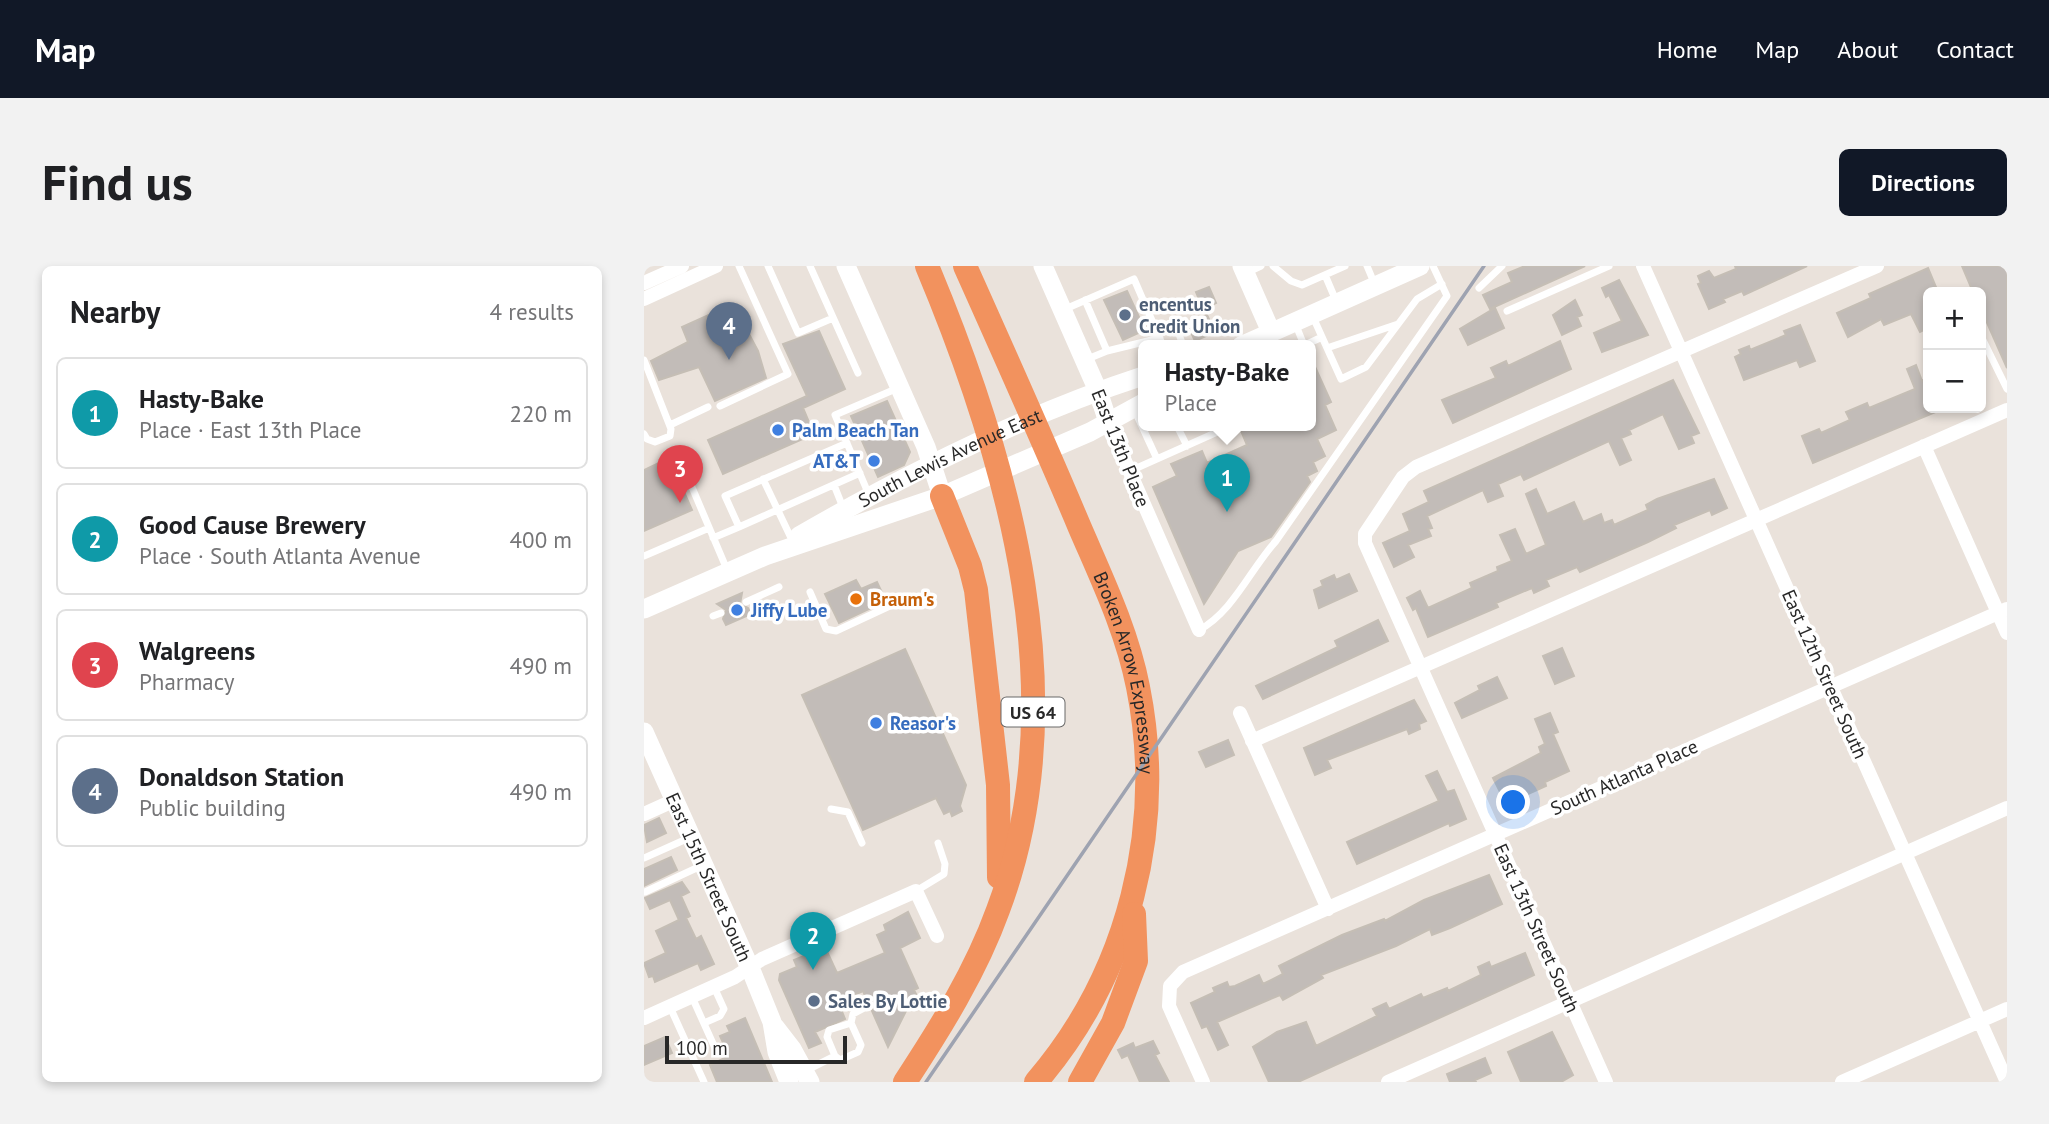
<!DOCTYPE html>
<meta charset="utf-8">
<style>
:root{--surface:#fff;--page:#f2f2f2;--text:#202124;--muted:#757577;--line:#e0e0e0;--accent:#111827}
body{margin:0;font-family:"PT Sans",sans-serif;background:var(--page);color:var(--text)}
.controls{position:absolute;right:21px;top:21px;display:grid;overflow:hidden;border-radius:10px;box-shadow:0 4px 10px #0003}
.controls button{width:63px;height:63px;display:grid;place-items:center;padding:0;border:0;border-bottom:2px solid var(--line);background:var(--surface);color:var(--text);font:35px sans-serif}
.scale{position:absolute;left:21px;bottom:18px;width:182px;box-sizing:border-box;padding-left:7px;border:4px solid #282828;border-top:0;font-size:19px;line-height:24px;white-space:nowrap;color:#282828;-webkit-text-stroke:5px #fff;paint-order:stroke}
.you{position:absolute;left:870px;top:537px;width:24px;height:24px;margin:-18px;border:5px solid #fff;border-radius:50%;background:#1a73e8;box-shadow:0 0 0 10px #1a73e833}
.badge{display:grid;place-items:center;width:46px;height:46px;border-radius:50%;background:var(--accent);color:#fff;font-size:23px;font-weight:700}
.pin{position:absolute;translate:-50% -58px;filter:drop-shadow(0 2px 4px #0008)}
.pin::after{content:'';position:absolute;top:37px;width:24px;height:21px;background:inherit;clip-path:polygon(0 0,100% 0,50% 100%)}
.popup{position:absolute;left:494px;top:74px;width:178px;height:91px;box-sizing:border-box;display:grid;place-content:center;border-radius:10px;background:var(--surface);filter:drop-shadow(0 2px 5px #0005);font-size:23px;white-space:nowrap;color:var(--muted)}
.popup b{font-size:26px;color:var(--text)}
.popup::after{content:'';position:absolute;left:50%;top:100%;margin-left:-14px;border:14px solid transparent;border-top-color:var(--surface)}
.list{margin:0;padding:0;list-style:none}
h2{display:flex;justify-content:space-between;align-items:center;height:91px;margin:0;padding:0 28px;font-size:30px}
h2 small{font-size:23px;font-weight:400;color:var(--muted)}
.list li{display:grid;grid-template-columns:46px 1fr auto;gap:21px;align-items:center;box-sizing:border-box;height:112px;margin:0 14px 14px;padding:0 14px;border:2px solid var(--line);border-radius:10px}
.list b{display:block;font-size:26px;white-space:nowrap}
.list p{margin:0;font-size:23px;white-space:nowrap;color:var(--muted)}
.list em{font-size:23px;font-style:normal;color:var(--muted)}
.map{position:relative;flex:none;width:1363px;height:816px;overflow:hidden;border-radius:10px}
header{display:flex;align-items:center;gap:42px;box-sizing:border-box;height:98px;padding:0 35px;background:var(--accent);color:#fff}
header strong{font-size:33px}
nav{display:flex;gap:38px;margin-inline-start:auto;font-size:24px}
.intro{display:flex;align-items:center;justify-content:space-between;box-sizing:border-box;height:168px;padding:0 42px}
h1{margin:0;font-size:49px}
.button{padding:18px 32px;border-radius:10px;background:var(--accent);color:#fff;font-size:24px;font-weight:700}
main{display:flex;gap:42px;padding:0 42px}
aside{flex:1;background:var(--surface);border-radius:10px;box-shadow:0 4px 10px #0003}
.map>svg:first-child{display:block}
</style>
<header>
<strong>Map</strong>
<nav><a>Home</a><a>Map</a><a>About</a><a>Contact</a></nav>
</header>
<div class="intro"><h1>Find us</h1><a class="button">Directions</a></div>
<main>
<aside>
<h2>Nearby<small>4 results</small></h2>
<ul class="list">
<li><span class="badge" style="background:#0f9aa8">1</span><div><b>Hasty-Bake</b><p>Place · East 13th Place</p></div><em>220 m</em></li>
<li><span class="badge" style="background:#0f9aa8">2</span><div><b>Good Cause Brewery</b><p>Place · South Atlanta Avenue</p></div><em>400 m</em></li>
<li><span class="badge" style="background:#e0444e">3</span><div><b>Walgreens</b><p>Pharmacy</p></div><em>490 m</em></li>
<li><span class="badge" style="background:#5c6f8a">4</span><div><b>Donaldson Station</b><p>Public building</p></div><em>490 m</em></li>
</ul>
</aside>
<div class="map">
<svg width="1363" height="816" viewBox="0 0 1363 816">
<rect width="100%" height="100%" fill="#eae2db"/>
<path fill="#c2bcb8" stroke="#c5beb5" stroke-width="2" d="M881 0H941L846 43 839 29 868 16 864 7Z
M1091 0H1163L1100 29 1098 25 1079 33 1081 36 1065 43 1054 18 1057 17 1054 10 1065 5 1070 12 1092 3Z
M1318 0H1363V102L1337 43V26H1329Z
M1284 2 1294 26H1284V62L1276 66 1267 48 1240 59 1237 53 1204 71 1193 47 1227 32 1225 28Z
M975 14 1004 69 958 86 950 67 978 55 965 29 962 31 958 22Z
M565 21 572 37 559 43 552 26Z
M483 25 501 64 479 74 460 34Z
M931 34 938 49 933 51 937 60 918 69 909 49Z
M89 38 114 85 122 112 71 135 55 101 15 114 7 95 44 76 38 61Z
M851 42 860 62 824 79 816 63Z
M563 49 571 66 551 75 543 58Z
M1156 59 1171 95 1156 101 1153 94 1100 114 1091 91 1097 88 1095 84 1105 80 1106 84 1142 69 1140 65Z
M175 65 201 123 159 142 170 168 79 208 64 174 163 130 139 78Z
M916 75 927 103 809 157 798 134 852 112 847 102 862 95 864 100Z
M667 92 687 136 681 139 692 164 673 173 681 190 669 196 673 205 663 210 666 216 627 271 594 285 560 338 509 221 533 210 527 198 558 185 563 197 603 179 595 160H667Z
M1272 99 1278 115 1284 112V142H1301L1169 197 1158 170 1175 163 1177 167 1206 154 1202 146 1223 137 1225 142 1271 123 1263 103Z
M1029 114 1055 167 1047 170 1050 177 1035 183 1019 148 985 164 987 168 977 172 987 194 976 199 965 175 880 214 877 208 854 218 859 230 844 236 839 224 783 250 788 262 784 263 787 270 764 279 770 291 750 301 739 277 766 265 759 248 785 236 780 225Z
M243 135 266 186 260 199 234 211 207 150Z
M25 192 48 244 0 265V204Z
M1070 213 1083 242 1068 249 1066 244 1030 259 1032 262 1004 276 936 306 933 301 902 314 905 320 890 327 888 322 852 337 854 341 784 371 772 342 769 344 763 332 776 325 784 342 828 322 826 317 854 305 853 301 868 295 856 269 871 263 882 288 902 279 882 228 892 223 903 248 930 236 939 256 957 248 960 257 968 254 970 259 1004 244 1002 239 1013 233Z
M705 308 713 325 675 342 670 324 679 320 677 315 690 309 692 314Z
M212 314 217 323 233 316 242 335 195 357 181 328Z
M98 327 96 338 104 342 107 348 82 359 79 353 82 344 73 338Z
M734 354 744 375 619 433 612 420 694 381 691 375Z
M918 382 930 410 911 418 899 390Z
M261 383 322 519 316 540 318 545 308 550 306 545 300 548 292 532 219 564 158 429Z
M853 411 863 432 818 452 811 437 836 424 834 420Z
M770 434 782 455 775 458 776 463 765 468 763 463 683 494 687 502 671 509 660 482Z
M906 447 914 466 909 468 925 505 901 516 902 520 862 538 849 512 897 487 895 481 901 478 891 453Z
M584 474 590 489 562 501 555 486Z
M793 505 803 526 810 524 822 553 806 560 805 557 713 598 703 576 795 535 782 510Z
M15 552 22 567 3 576 0 559Z
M27 591 33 604 0 620V603Z
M845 609 858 638 806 662 788 669 786 663 752 680 677 709 679 712 639 734 636 729 573 756 584 779 574 784 563 760 558 762 547 737 571 726 569 722 583 716 585 721 591 720 615 709 619 718 639 708 635 700 698 669 740 653 741 655 780 634Z
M38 616 45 626 37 630 46 650 42 652 52 673 57 670 70 698 57 704 54 697 11 716 9 710 5 711 0 697 22 687 12 665 35 654 26 634 6 643 1 632Z
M264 646 276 672 256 682 274 722 270 724 274 732 267 735 244 781 228 745 230 738 223 734 219 725 194 736 201 753 171 766 177 777 165 782 135 714 136 708 153 701 150 694 181 681 193 707 241 687 233 669 242 665 240 659Z
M881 687 890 709 654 816H625L609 781 633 766 662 756 672 780 733 750 729 743 742 737 745 743 777 728 779 732 803 722 804 725 837 709 834 701 845 696 847 701Z
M101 752 128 816H73L66 799 85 790 76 770 86 766 83 760Z
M908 766 929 809 917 816H877L864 786Z
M21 771 28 787 0 799V780Z
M509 775 515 787 511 789 525 816H496L484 789 478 792 474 784 489 777 491 782Z
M841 792 847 807 831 814 832 816H806L803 808Z"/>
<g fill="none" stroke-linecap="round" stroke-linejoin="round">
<path stroke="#fff" stroke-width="7" d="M124 0 154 67 189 52
M166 0 214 107
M629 0 647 15 658 19 701 0
M723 0 731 19
M602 7 617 0
M681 9 693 37
M835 22 858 0
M441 34 463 85 516 72
M419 44 490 13 519 80
M863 45 965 0
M669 51 697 113 722 101 773 33 798 18
M651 57 660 79
M535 68 539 80
M1337 70 1363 123
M659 80 678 71
M683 82 754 58
M0 94 27 163 26 170 11 176 3 173 0 168
M441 94 463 85
M76 140 144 108 95 0
M490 143 513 193
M26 159 64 141
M533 160 543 180
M203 177 81 230 95 261 216 207
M39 200 84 306
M486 205 580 163 579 160
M119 213 148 274
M190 219 200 244
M225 229 191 149 254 122
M69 272 95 261
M0 290 65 262
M166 326 182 363 192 365 263 332
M102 336 135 321
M69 350 77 347
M555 364C589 346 607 302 632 275L803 30 789 0
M187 543 204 546 218 577
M0 592 47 571
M272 625 300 608 301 598 294 577
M1 626 59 599
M48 731 71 782
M26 741 60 816
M60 757 76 750 80 743 70 721
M191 790 183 771 185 764 207 757
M161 805 191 790 196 794 214 786 217 779 207 757 209 748 224 740"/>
<path stroke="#fff" stroke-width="14" d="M999 0 1363 816
M0 17 38 0
M0 33 72 0
M464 156 555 364
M1280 180 1363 367
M596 447 684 643
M608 475 1363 144
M0 548 31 534
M0 752 91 711 118 693 272 625 293 670
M559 816 525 740 526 720 539 706 1363 343
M744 816 1363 542
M962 816 721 277V268L759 211 772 201 1233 0
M1198 816 1363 743"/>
<g stroke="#fff" stroke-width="19">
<path d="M202 0 282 181 298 230"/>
<path d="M399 0 454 125 464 156"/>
<path d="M598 0 627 66"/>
<path d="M597 80 776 0"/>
<path id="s1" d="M155 270C264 207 379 149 499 110"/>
<path d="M0 343 121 290 298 230 446 166 499 137"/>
<path id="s2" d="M0 466 109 709 128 756 133 786 145 816"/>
<path d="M131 761 148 783 166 816"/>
</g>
<g stroke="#f2925e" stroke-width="24">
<path id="s3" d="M321 0C360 87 399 174 436 262 458 313 483 365 494 421 522 561 485 708 392 816"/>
<path d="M298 230 326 300 332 324 354 519 355 611"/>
<path d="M261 816C297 761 332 705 354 644 433 434 366 198 283 0"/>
<path d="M436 816 469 757 492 695 490 648"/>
</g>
<path stroke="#9ea3b1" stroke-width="3.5" d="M282 816 840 0"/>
</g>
<g fill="#5c6f8a" stroke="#fff" stroke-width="2.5">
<circle cx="481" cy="49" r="7"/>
<circle cx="170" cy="735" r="7"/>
</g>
<g fill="#3f7fe0" stroke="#fff" stroke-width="2.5">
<circle cx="134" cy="164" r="7"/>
<circle cx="230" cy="195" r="7"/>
<circle cx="93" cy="344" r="7"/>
<circle cx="232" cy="457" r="7"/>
</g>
<circle fill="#e8710a" stroke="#fff" stroke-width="2.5" cx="212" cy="333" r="7"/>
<g text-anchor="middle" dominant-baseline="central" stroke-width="7" stroke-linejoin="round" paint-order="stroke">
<rect fill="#fff" stroke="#686868" stroke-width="2" x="357.5" y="431.5" width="63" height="29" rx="5"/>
<g font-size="18" font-weight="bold" fill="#282828">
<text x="389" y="446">US 64</text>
</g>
<g font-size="19" font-weight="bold" fill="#4e5e75" stroke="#fff" text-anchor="start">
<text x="495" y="38">encentus<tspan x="495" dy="22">Credit Union</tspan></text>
<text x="184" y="735">Sales By Lottie</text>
</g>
<g font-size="19" font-weight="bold" fill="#366cbe" stroke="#fff" text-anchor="start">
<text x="148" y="164">Palm Beach Tan</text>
<text x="216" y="195" text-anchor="end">AT&amp;T</text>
<text x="107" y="344">Jiffy Lube</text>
<text x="246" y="457">Reasor's</text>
</g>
<g font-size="19" fill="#282828" stroke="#fff">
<text transform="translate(477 182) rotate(68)">East 13th Place</text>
<text stroke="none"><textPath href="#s1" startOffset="170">South Lewis Avenue East</textPath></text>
<text stroke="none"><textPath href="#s3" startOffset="439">Broken Arrow Expressway</textPath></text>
<text transform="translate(1181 408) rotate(66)">East 12th Street South</text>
<text transform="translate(980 511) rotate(-24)">South Atlanta Place</text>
<text stroke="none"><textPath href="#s2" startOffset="159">East 15th Street South</textPath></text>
<text transform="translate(893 662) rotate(66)">East 13th Street South</text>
</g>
<g font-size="19" font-weight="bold" fill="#c56008" stroke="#fff" text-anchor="start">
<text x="226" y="333">Braum's</text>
</g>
</g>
</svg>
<div class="controls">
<button>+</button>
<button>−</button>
</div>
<div class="scale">100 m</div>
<div class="you"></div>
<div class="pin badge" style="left:583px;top:246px;background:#0f9aa8">1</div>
<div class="popup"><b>Hasty-Bake</b>Place</div>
<div class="pin badge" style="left:169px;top:704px;background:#0f9aa8">2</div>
<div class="pin badge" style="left:36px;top:237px;background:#e0444e">3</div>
<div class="pin badge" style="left:85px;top:94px;background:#5c6f8a">4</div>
</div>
</main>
